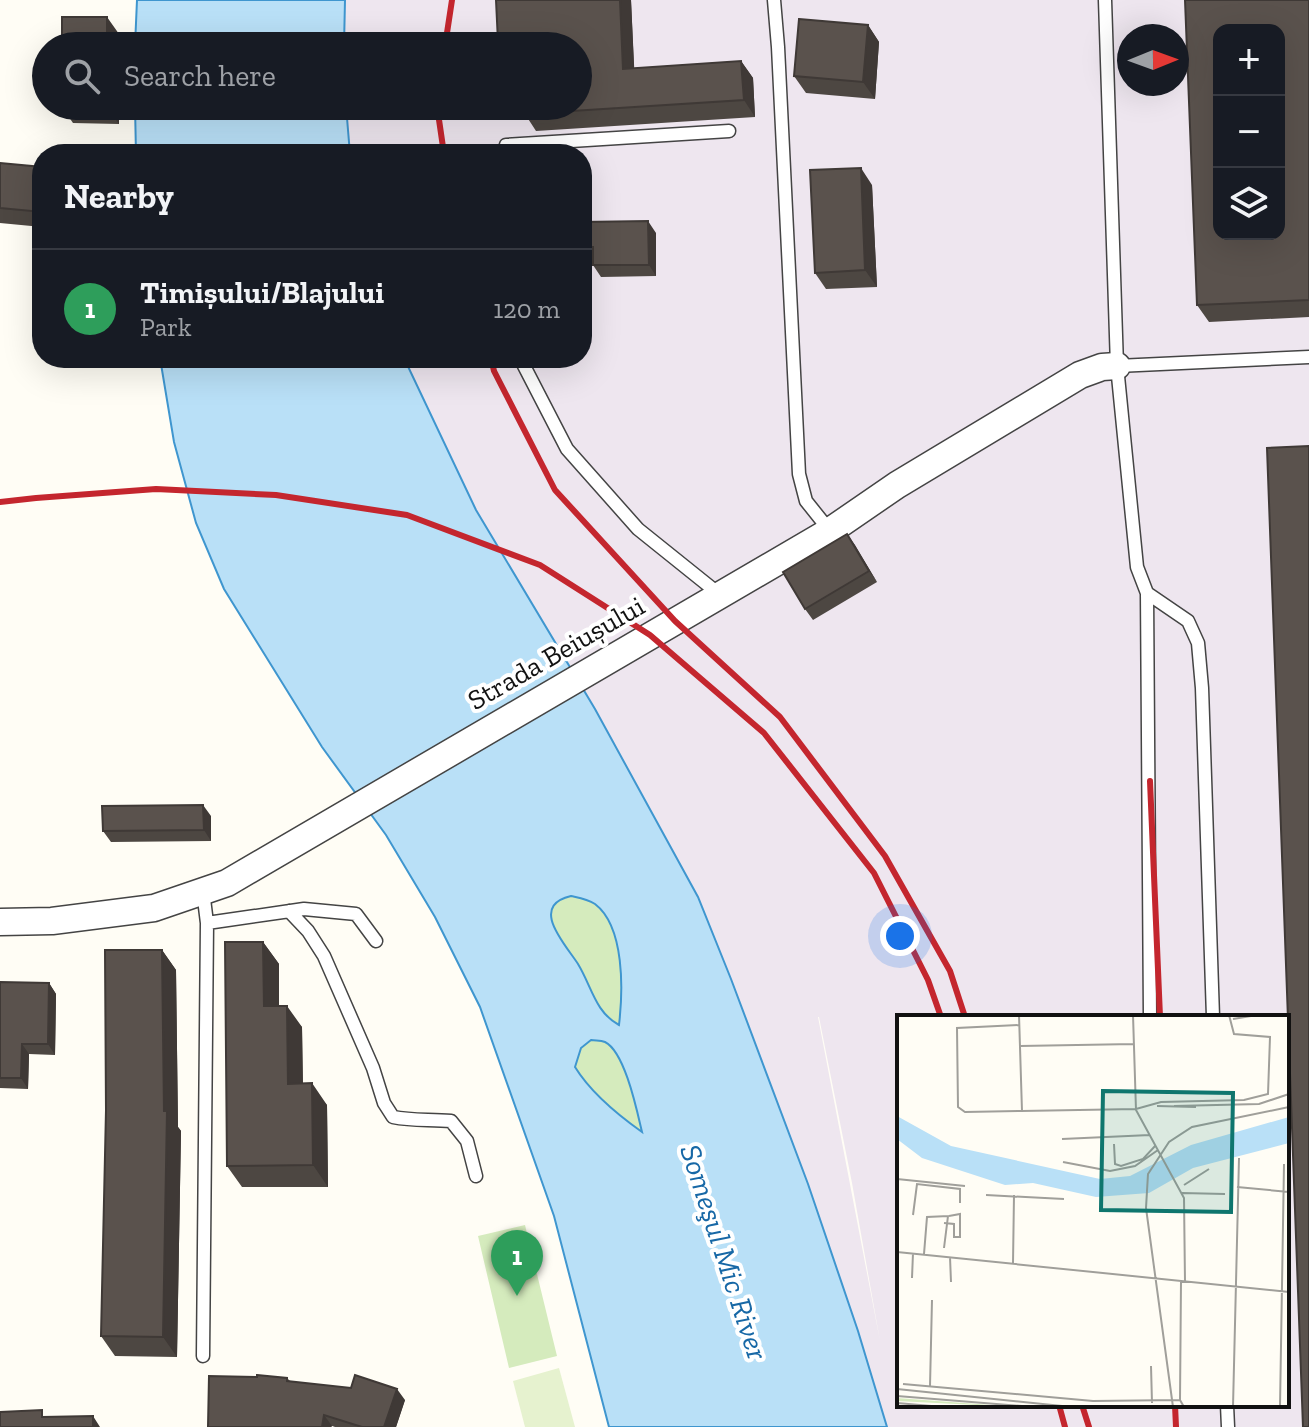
<!DOCTYPE html>
<meta charset="utf-8">
<style>
:root{--surface:#171b24;--page:#20242c;--text:#f1f3f6;--muted:#9ea1a6;--line:#363941;--accent:#c4262e}
body{margin:0;font-family:"Zilla Slab",serif;background:var(--page);color:var(--text)}
.controls{position:absolute;right:24px;top:24px;display:grid;overflow:hidden;border-radius:16px;box-shadow:0 8px 32px #0002}
.controls button{width:72px;height:72px;display:grid;place-items:center;padding:0;border:0;border-bottom:2px solid var(--line);background:var(--surface);color:var(--text);font:40px sans-serif}
.compass{position:absolute;left:1117px;top:24px;width:72px;height:72px;border-radius:50%;background:var(--surface);box-shadow:0 8px 32px #0002;rotate:89deg}
.you{position:absolute;left:900px;top:936px;width:28px;height:28px;margin:-20px;border:6px solid #fff;border-radius:50%;background:#1a73e8;box-shadow:0 0 0 12px #1a73e833}
.badge{display:grid;place-items:center;width:52px;height:52px;border-radius:50%;background:var(--accent);color:#fff;font-size:26px;font-weight:700}
.pin{position:absolute;translate:-50% -66px;filter:drop-shadow(0 2px 4px #0008)}
.pin::after{content:'';position:absolute;top:42px;width:28px;height:24px;background:inherit;clip-path:polygon(0 0,100% 0,50% 100%)}
.list{margin:0;padding:0;list-style:none}
h2{display:flex;justify-content:space-between;align-items:center;height:104px;margin:0;padding:0 32px;font-size:34px}
h2 small{font-size:26px;font-weight:400;color:var(--muted)}
.list li{display:grid;grid-template-columns:52px 1fr auto;gap:24px;align-items:center;box-sizing:border-box;height:120px;padding:0 32px;border-top:2px solid var(--line)}
.list b{display:block;font-size:30px;white-space:nowrap}
.list p{margin:0;font-size:26px;white-space:nowrap;color:var(--muted)}
.list em{font-size:26px;font-style:normal;color:var(--muted)}
.icon{flex:none;width:44px;height:44px;fill:none;stroke:currentColor;stroke-width:2;stroke-linecap:round;stroke-linejoin:round}
.map{position:relative;flex:none;width:1309px;height:1427px;overflow:hidden}
.search{position:absolute;background:var(--surface);box-shadow:0 8px 32px #0002;left:32px;top:32px;width:560px;height:88px;display:flex;align-items:center;gap:20px;box-sizing:border-box;padding:0 28px;border-radius:44px;color:var(--muted);font-size:30px}
.panel{position:absolute;background:var(--surface);box-shadow:0 8px 32px #0002;left:32px;top:144px;width:560px;height:224px;border-radius:32px}
.map>svg:first-child{display:block}
</style>
<div class="map">
<svg width="1309" height="1427" viewBox="0 0 1309 1427">
<rect width="100%" height="100%" fill="#fffdf5"/>
<path fill="#eee6ef" fill-rule="evenodd" d="M345 0H1309V1427H887L858 1331 808 1184 731 979 698 897 595 709 476 510 404 358H582V154H350L346 106H578V46H344ZM1219 30H1279V234H1219ZM1129 36H1177V84H1129ZM819 1017 852 1183 880 1341 818 1017ZM899 1017H1287V1405H899Z"/>
<path fill="#d5ebbd" d="M571 896C580 898 587 899 595 904 625 927 623 991 619 1026 591 1006 594 991 578 965 566 945 528 906 571 896Z
M591 1040C596 1041 600 1040 604 1042 625 1051 637 1112 643 1134 619 1113 592 1095 575 1067L581 1048Z
M525 1225 557 1356 509 1368 478 1236Z"/>
<path fill="#e6f2cf" d="M559 1368 575 1427H525L513 1381Z"/>
<path fill="#b9e0f7" stroke="#3f96cf" stroke-width="2" fill-rule="evenodd" d="M137 0H345L344 46H135Z
M135 106H346L350 154H136Z
M160 358H404L476 510 595 709 698 897 731 979 808 1184 858 1331 887 1427H609L554 1216 480 1007 435 917 386 835 322 747 224 589 196 523 174 442ZM571 896C580 898 587 899 595 904 625 927 623 991 619 1025 595 1012 592 987 578 964 566 945 528 906 571 896ZM591 1040C596 1041 600 1040 605 1042 625 1052 637 1111 642 1132 618 1115 591 1093 575 1067L581 1048Z"/>
<g fill="none" stroke-linecap="round" stroke-linejoin="round">
<defs>
<path id="service" d="M774 0 778 47 799 474 806 501 830 531
M1105 0 1117 366 1137 567 1147 593 1188 621 1198 643 1202 688 1213 1017
M504 154 506 145 729 131
M520 358 567 449 638 529 719 594
M1117 366 1309 357
M1147 593 1150 1017
M203 891 207 923 203 1356
M289 911 308 931 324 956 373 1068 384 1103 393 1117C413 1121 431 1119 451 1121L467 1141 476 1176
M207 923 304 909 356 914 376 941
M1227 1405 1228 1427"/>
<path id="minor" d="M0 922 52 921 154 908 227 883 830 531 897 485 1080 375 1102 367 1117 366"/>
</defs>
<use href="#service" stroke="#444" stroke-width="15"/>
<use href="#minor" stroke="#444" stroke-width="29"/>
<use href="#service" stroke="#fff" stroke-width="12"/>
<use href="#minor" stroke="#fff" stroke-width="26"/>
<path stroke="#c4262e" stroke-width="6" d="M445 46 452 0
M437 106 444 154
M491 358 494 371 555 490 675 621 780 717 885 856 950 971 965 1017
M0 502 36 498 156 489 276 495 407 515 540 565 650 635 764 733 874 873 928 980 941 1017
M1150 781 1160 1017
M1059 1405 1065 1427
M1082 1405 1089 1427
M1175 1405 1176 1427"/>
</g>
<path fill="#4d4742" d="M496 0H631L634 68 741 61 753 78 755 117 536 131 525 114 578 46H501L498 42Z
M1309 0V317L1209 322 1197 305Z
M868 25 879 42 875 99 806 93 794 76Z
M119 106V124L73 123 62 107Z
M0 163 42 167V227L0 223Z
M872 185 877 287 826 289 815 273Z
M582 222 656 233V276L601 277 593 265V258H582Z
M847 534 877 582 813 620 805 609Z
M211 816V841L111 842 103 831Z
M263 942 279 964V1006L302 1027 303 1083 327 1105 328 1187H242L227 1166Z
M162 950 176 970 178 1127 181 1131 177 1357 115 1356 101 1336Z
M0 982 49 983 56 994 55 1055 29 1054 28 1089 0 1088Z
M287 1378 290 1381 405 1400 396 1427H335L332 1426 331 1427H208Z"/>
<path fill="#3f3936" d="M620 0H631L635 85 623 69Z
M107 17 119 34V46H107Z
M868 25 879 42 875 99 863 82Z
M741 61 753 78 755 117 744 100Z
M107 106H119V124L107 107Z
M861 168 872 185 877 287 865 270Z
M648 221 656 233V276L649 265Z
M847 534 855 545 877 582 869 571Z
M203 805 211 816V841L204 830Z
M263 942 279 964V1027L264 1006Z
M162 950 176 970 178 1127 181 1131 177 1357 163 1337 164 1111Z
M49 983 56 994 55 1055 48 1044Z
M287 1006 302 1027 303 1105 288 1084Z
M22 1044 29 1054 28 1089 21 1078Z
M312 1083 327 1105 328 1187 313 1165Z
M397 1389 405 1400 396 1427H384Z
M324 1415 332 1426 331 1427H322Z
M93 1416 100 1427H93Z"/>
<path fill="#5a524d" stroke="#3f3936" stroke-width="2" fill-rule="evenodd" d="M496 0H620L623 69 741 61 744 100 525 114 524 106H578V46H521V41L498 42Z
M1185 0H1309V300L1197 305ZM1219 30H1279V234H1219Z
M62 17H107V46H62Z
M799 19 868 25 863 82 794 76Z
M62 106H107V107H62Z
M0 163 42 167V212L0 208Z
M861 168 865 270 815 273 810 170Z
M648 221 649 265H593V247H582V222Z
M1309 446V1427H1303L1267 448Z
M847 534 869 571 805 609 783 572Z
M203 805 204 830 103 831 102 806Z
M225 942H263L264 1006H287L288 1084 312 1083 313 1165 227 1166Z
M105 950H162L164 1111H167L163 1337 101 1336 106 1110Z
M0 982 49 983 48 1044H22L21 1078H0Z
M257 1375 287 1378V1381L351 1388 355 1375 397 1389 384 1427H362L324 1415 322 1427H208L209 1376 257 1377Z
M42 1410V1417L93 1416V1427H0V1412Z"/>
<g text-anchor="middle" dominant-baseline="central" stroke-width="8" stroke-linejoin="round" paint-order="stroke">
<g font-size="28" fill="#111" stroke="#fff">
<text transform="translate(556 653) rotate(-30)">Strada Beiușului</text>
</g>
<g font-size="30" font-style="italic" fill="#1768a6" stroke="#fff">
<text transform="translate(724 1252) rotate(72)">Someşul Mic River</text>
</g>
</g>
<g transform="translate(897 1015)">
<rect width="392" height="392" fill="#fffdf5"/>
<path d="M0 383 120 392 0 386Z" fill="#d5ebbd"/>
<path d="M0 101 54 131 203 164 233 161 294 130 392 102V128L296 153 252 178 199 182 136 168 108 170 25 143 0 124Z" fill="#b9e0f7"/>
<path fill="none" stroke="#a09f9a" stroke-width="2" d="M122 0 125 96 239 94 264 87 347 85 371 79 373 22 337 19 332 0M236 0 239 95 287 183 288 267M336 4 360 0M122 10 60 13 61 92 68 97 125 96M123 31 237 29M260 91 299 92M277 91 362 89 392 79M165 124 253 120M217 129 218 149 224 151 246 144 259 130M166 147 213 156 238 151 261 135M0 164 68 171M287 170 312 154M340 172 392 177M285 178 328 179M89 180 167 184M16 200 20 169 63 174V188M47 208 57 209V222H63V199L52 201M0 237 392 277M27 239 30 202 51 201 47 233M53 242 54 267M116 248 117 180M15 263 16 238M284 266 283 385 287 392M254 351 255 388M6 369 196 386 283 385M33 371 35 285M0 374 175 392M0 381 137 392M0 388 46 392M276 392 249 193 251 159 272 127 295 112 392 92M336 392 342 143M383 392 387 149"/>
<path fill="#0f766e" fill-opacity="0.15" stroke="#0f766e" stroke-width="4" d="M206 76 336 78 334 197 204 195Z"/>
<rect width="392" height="392" fill="none" stroke="#111" stroke-width="4"/>
</g>
</svg>
<div class="controls">
<button>+</button>
<button>−</button>
<button><svg class="icon" aria-label="layers" viewBox="0 0 24 24"><path d="M12 4l9 5-9 5-9-5zM3 14l9 5 9-5"/></svg></button>
</div>
<svg class="compass" viewBox="-18 -18 36 36"><path d="M0-13l5 13h-10z" fill="#e53935"/><path d="M0 13l5-13h-10z" fill="#9ea1a6"/></svg>
<div class="you"></div>
<div class="pin badge" style="left:517px;top:1296px;background:#2e9e5b">1</div>
<div class="search"><svg class="icon" aria-label="search" viewBox="0 0 24 24"><circle cx="10" cy="10" r="6"/><path d="M15 15l6 6"/></svg>Search here</div>
<section class="panel">
<h2>Nearby<small></small></h2>
<ul class="list">
<li><span class="badge" style="background:#2e9e5b">1</span><div><b>Timișului/Blajului</b><p>Park</p></div><em>120 m</em></li>
</ul>
</section>
</div>
